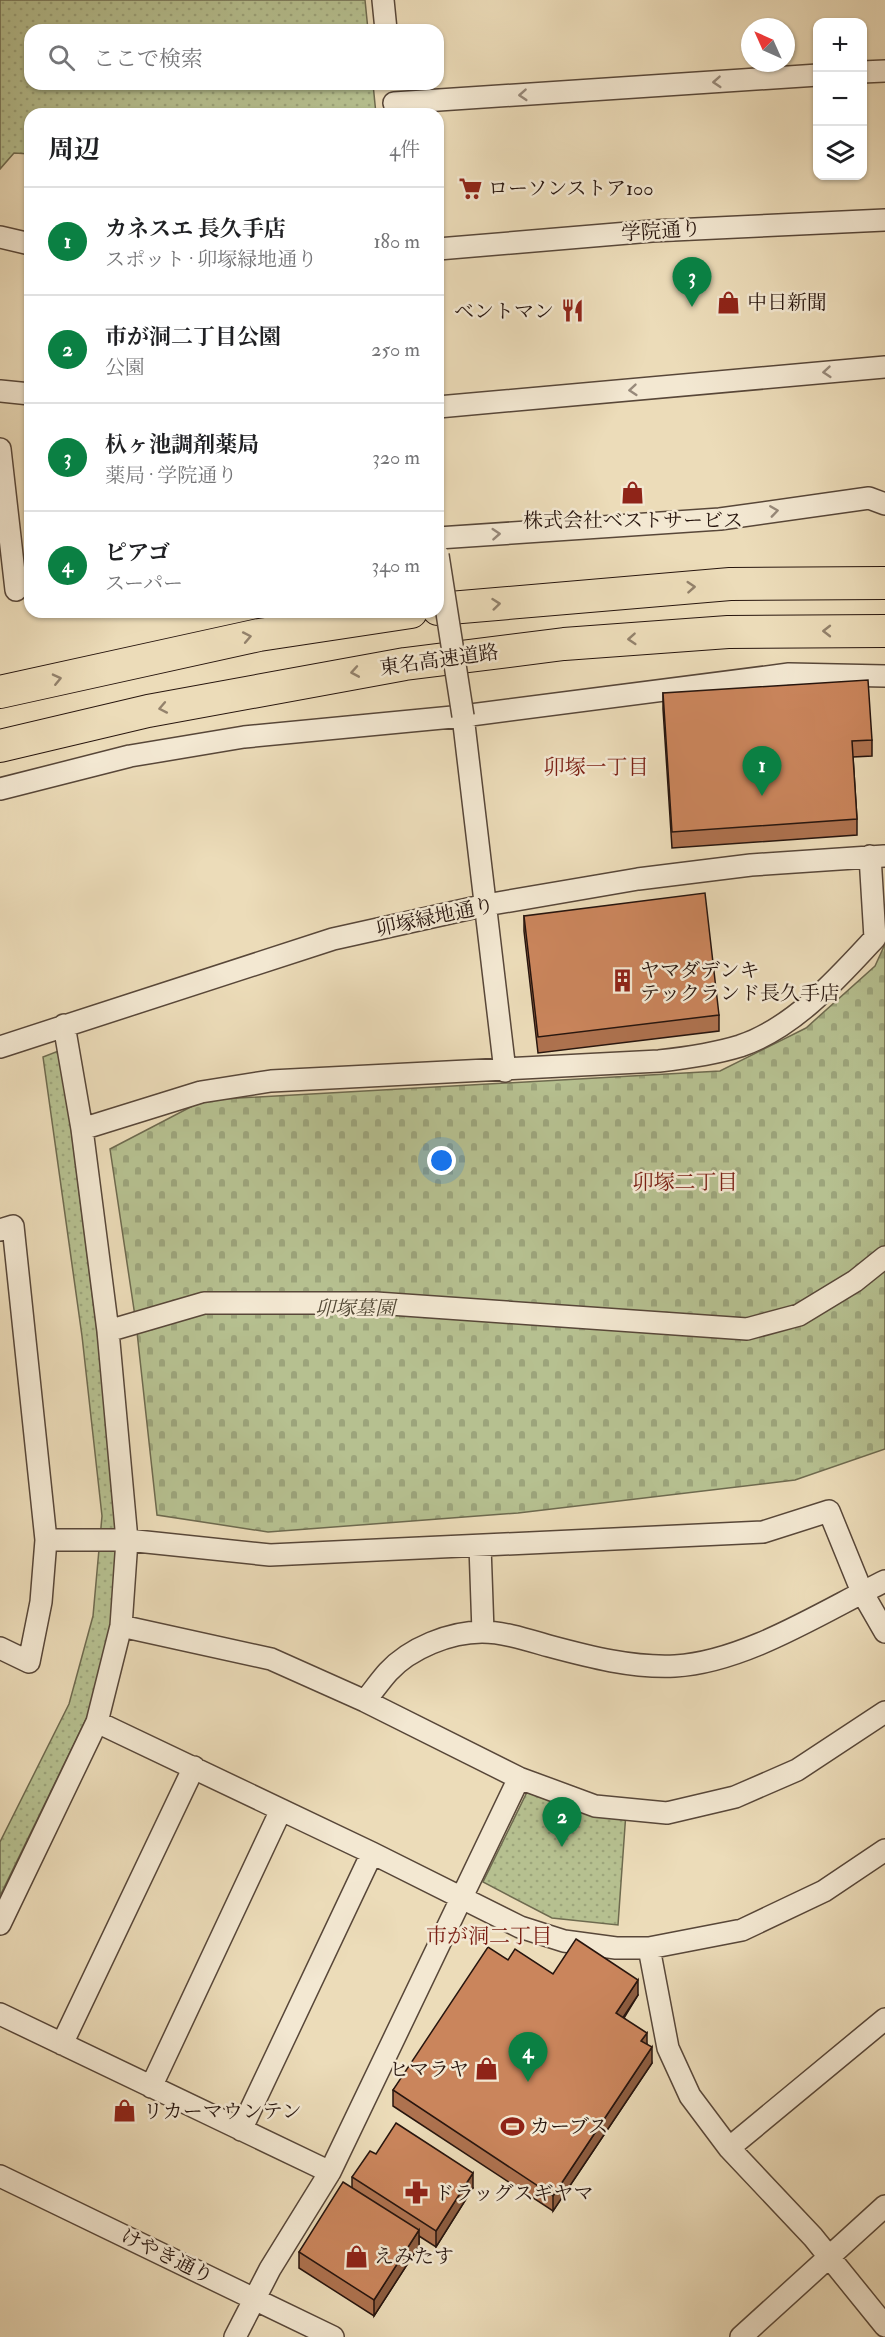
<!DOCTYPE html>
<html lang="ja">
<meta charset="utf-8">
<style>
:root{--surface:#fff;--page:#f2f2f2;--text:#202124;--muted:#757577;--line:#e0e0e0;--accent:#0b8043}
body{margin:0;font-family:"IM FELL Double Pica","Noto Serif JP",serif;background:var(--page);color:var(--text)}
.controls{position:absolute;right:18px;top:18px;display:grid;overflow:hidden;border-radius:12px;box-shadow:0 2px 4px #0004}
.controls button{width:54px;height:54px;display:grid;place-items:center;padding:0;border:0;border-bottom:2px solid var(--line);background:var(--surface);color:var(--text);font:30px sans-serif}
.compass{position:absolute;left:741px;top:18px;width:54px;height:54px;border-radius:50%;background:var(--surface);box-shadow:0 2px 4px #0004;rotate:315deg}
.you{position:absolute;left:442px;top:1161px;width:21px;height:21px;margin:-15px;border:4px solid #fff;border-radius:50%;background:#1a73e8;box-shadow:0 0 0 9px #1a73e833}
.badge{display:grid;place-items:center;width:39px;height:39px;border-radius:50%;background:var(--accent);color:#fff;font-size:20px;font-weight:700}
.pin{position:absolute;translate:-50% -50px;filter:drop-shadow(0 2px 3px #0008)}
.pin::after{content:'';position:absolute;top:32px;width:21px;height:18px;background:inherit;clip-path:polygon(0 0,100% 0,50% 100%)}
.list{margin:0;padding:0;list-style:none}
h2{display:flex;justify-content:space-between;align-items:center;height:78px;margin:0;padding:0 24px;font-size:26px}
h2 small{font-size:20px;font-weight:400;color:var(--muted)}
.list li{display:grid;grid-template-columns:39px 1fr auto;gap:18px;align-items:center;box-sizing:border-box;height:108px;padding:0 24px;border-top:2px solid var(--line)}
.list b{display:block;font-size:22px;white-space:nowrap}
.list p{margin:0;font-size:20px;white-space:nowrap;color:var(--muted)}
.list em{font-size:20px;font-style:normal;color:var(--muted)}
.icon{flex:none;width:33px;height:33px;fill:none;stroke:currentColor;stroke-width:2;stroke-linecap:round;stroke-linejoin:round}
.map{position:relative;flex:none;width:885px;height:2337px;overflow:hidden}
.search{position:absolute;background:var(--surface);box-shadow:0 2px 4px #0004;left:24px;top:24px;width:420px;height:66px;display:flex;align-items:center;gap:15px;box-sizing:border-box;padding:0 21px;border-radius:18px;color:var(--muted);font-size:22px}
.panel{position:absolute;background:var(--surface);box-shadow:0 2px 4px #0004;left:24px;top:108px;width:420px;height:510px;border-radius:18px}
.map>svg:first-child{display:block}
</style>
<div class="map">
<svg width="885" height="2337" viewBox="0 0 885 2337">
<defs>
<pattern id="cemetery-stones" width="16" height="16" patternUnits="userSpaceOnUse" patternTransform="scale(1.5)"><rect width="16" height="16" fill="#b6c090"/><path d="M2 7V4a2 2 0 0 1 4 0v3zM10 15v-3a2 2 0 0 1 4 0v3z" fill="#9ca47b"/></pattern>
<pattern id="park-dots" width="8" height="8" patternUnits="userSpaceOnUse" patternTransform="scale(1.5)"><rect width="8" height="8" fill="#b6c090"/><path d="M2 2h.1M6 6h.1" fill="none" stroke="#9ca47b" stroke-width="1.8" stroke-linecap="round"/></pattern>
</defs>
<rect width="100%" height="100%" fill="#ecdcb9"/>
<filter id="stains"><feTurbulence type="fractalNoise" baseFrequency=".00333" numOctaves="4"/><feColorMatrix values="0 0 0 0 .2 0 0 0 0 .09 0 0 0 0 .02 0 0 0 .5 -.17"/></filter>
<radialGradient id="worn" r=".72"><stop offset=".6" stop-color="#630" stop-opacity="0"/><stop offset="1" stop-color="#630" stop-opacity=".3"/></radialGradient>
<path fill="url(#cemetery-stones)" stroke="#6e6a4f" stroke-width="1.5" d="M885 944V1449L795 1480 518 1513 268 1532 157 1515 136 1323 110 1149 204 1100 720 1071 806 1028 875 966Z"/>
<path fill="url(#park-dots)" stroke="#6e6a4f" stroke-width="1.5" d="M0 0H365L368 30H30V84H373L376 114H30V154L14 153 0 169Z
M61 1050 121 1519 115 1622 88 1715 0 1896V1842L69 1704 93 1616 102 1516 82 1336 43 1057Z
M530 1786 626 1812 618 1925 552 1918 483 1882Z"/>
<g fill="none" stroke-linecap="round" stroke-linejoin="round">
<defs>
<path id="minor" d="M383 0 386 30
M862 72 885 71
M394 103 818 75
M0 237 30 244
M438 249 652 231 885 220
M0 391 30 394
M438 407 885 367
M0 449 16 590
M438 538 720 519 869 498 885 504
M463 716 505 1071
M0 789 130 756 244 737 463 716 789 674 885 676
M0 1047 333 939 486 905 638 879 751 865 884 856
M82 1129 201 1092 271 1081 659 1061C686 1058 714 1054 740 1046 794 1028 838 978 875 938L870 856
M0 1230 13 1226 46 1540 41 1602 29 1662 0 1648
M108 1331 204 1303H376L747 1329 799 1315 855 1281 885 1257
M46 1540H127L270 1555 763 1532 829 1511 862 1592 885 1632
M480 1546 483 1632
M121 1626 271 1659 365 1701 519 1778 595 1806 667 1813 735 1797 797 1770 885 1712
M365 1701C373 1691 380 1681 388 1672 410 1648 450 1632 482 1632 504 1632 528 1640 549 1646 590 1657 632 1668 675 1666 745 1662 822 1612 885 1581
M97 1722 372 1853 520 1927 564 1941 616 1948H649L742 1930 824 1891 885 1850
M0 1924 97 1722 121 1626 127 1540 108 1331 82 1129 64 1025
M649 1948 668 2048 690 2096 729 2148 813 2237 885 2326
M0 2014 330 2172
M62 2044 194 1767
M151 2087 281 1810
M241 2130 372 1853
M729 2148 885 2019
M0 2176 333 2337
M235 2337 270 2269 330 2172 519 1778
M741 2337 885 2206"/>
<path id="highway" d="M438 609 730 584 885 583
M0 692 259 635 411 612
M0 746 148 711 405 664 564 644 728 632 885 631"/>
</defs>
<use href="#minor" stroke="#584739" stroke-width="24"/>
<use href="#highway" stroke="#27150e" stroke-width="34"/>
<use href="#minor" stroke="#f3e8d2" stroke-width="21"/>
<use href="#highway" stroke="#ecdcb9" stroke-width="32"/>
<defs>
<path id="minor-bridge" d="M438 555 463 716"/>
</defs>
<use href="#minor-bridge" stroke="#584739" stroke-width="24" stroke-linecap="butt"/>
<use href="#minor-bridge" stroke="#f3e8d2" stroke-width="21"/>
</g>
<path fill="#ae724f" stroke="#27150e" stroke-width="1.5" d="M663 693 872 740V756L853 757 857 819V835L672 848 663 709Z
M524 916 719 1015V1031L538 1053 524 931Z
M508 1960 553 1974 638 1995 624 2018 647 2044 652 2063 553 2211 393 2106V2090Z
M376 2154 473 2188 436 2247 419 2236V2246L374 2316 299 2268V2252L352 2188V2177Z"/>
<path fill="#8d5d40" stroke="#27150e" stroke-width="1.5" d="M638 1980V1995L616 2028V2013Z
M647 2033V2048L641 2041Z
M652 2047V2063L553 2211V2196Z
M473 2173V2188L436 2247V2231Z
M419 2230V2246L374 2316V2300Z"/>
<path fill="#ca855c" stroke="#27150e" stroke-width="1.5" d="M868 680 872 740 852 741 857 819 672 832 663 693Z
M705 893 719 1015 538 1037 524 916Z
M576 1939 638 1980 616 2013 647 2033 641 2041 652 2047 553 2196 393 2090 488 1947 508 1960 515 1949 553 1974Z
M396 2123 473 2173 436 2231 352 2177 370 2151 376 2154Z
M343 2182 419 2230 374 2300 299 2252Z"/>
<defs><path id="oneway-chevron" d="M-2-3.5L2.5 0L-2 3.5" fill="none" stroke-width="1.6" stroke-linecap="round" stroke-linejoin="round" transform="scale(1.5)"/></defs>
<g stroke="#97897a">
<use href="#oneway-chevron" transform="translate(717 82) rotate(176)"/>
<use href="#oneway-chevron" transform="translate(523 95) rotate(176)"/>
<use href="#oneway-chevron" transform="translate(827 372) rotate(175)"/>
<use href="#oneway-chevron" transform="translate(633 390) rotate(175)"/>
<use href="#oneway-chevron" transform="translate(774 511) rotate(-8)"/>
<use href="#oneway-chevron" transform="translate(496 534) rotate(-4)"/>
</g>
<g stroke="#93826c">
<use href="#oneway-chevron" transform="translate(691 587) rotate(-4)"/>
<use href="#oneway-chevron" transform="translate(496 604) rotate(-6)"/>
<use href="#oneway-chevron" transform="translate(827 631) rotate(180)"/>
<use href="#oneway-chevron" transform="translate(247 637) rotate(-11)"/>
<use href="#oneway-chevron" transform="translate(632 639) rotate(176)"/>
<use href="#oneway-chevron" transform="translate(355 672) rotate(170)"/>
<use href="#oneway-chevron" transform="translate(57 679) rotate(-13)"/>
<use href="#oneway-chevron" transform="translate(163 708) rotate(169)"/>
</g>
<defs>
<symbol id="supermarket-bare" viewBox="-9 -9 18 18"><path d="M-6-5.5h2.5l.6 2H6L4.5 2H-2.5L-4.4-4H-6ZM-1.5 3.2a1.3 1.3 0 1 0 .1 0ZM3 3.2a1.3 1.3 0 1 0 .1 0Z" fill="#8f2418" stroke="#f3e8d2" stroke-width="2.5" paint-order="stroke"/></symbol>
<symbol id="shop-bare" viewBox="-9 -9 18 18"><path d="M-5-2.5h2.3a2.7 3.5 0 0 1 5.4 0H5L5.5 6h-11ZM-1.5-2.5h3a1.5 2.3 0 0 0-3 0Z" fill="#8f2418" stroke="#f3e8d2" stroke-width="2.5" paint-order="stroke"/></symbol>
<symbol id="restaurant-bare" viewBox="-9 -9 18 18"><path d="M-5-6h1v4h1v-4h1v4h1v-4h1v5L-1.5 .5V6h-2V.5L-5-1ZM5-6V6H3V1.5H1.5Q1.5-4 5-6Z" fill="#8f2418" stroke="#f3e8d2" stroke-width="2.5" paint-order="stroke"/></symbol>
<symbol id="building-bare" viewBox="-9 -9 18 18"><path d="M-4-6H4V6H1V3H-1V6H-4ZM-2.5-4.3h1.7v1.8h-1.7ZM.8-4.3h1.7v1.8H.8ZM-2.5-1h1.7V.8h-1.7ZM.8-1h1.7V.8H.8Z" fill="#8f2418" stroke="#f3e8d2" stroke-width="2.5" paint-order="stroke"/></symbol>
<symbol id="stadium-bare" viewBox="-9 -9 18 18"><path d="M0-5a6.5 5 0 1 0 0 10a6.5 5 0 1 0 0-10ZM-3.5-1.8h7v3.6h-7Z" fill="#8f2418" stroke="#f3e8d2" stroke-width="2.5" paint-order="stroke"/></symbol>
<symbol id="pharmacy-bare" viewBox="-9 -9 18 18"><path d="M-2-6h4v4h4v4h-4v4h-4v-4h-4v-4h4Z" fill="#8f2418" stroke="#f3e8d2" stroke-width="2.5" paint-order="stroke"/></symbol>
</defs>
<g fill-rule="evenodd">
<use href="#supermarket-bare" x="454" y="172" width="33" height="33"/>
<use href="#shop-bare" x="712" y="286" width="33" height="33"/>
<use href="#restaurant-bare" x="556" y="294" width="33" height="33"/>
<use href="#shop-bare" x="616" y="476" width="33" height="33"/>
<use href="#building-bare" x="606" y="964" width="33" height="33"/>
<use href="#shop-bare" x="470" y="2052" width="33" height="33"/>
<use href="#shop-bare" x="108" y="2094" width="33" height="33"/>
<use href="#stadium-bare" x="496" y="2110" width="33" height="33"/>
<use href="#pharmacy-bare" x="400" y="2176" width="33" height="33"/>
<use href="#shop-bare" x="340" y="2240" width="33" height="33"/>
</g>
<g text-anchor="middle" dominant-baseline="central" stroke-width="5" stroke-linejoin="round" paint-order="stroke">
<g font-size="20" fill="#27150e" stroke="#f3e8d2" text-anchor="start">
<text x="488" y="188">ローソンストア100</text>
<text x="747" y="302">中日新聞</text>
<text x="554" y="311" text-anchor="end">ベントマン</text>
<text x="633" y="520" text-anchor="middle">株式会社ベストサービス</text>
<text x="640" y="970">ヤマダデンキ<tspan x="640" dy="23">テックランド長久手店</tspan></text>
<text x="469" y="2069" text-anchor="end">ヒマラヤ</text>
<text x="143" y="2111">リカーマウンテン</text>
<text x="530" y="2126">カーブス</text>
<text x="434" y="2193">ドラッグスギヤマ</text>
<text x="374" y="2256">えみたす</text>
</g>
<g font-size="20" fill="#27150e" stroke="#f3e8d2">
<text transform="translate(661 231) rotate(-4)">学院通り</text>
<text transform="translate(439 660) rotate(-8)">東名高速道路</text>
<text transform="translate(435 917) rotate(-12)">卯塚緑地通り</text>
<text transform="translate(167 2256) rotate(26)">けやき通り</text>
</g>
<g font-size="20" font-style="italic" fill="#524835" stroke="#f3e8d2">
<text x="355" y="1308">卯塚墓園</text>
</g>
<g font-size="21" fill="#7a1f14" stroke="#f3e8d2">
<text x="596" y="767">卯塚一丁目</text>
<text x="685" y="1182">卯塚二丁目</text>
<text x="489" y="1936">市が洞二丁目</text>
</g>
</g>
<rect width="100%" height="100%" filter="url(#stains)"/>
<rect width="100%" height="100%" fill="url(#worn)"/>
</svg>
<div class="controls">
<button>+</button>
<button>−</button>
<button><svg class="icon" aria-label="layers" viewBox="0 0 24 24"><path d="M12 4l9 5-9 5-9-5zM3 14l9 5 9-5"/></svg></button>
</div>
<svg class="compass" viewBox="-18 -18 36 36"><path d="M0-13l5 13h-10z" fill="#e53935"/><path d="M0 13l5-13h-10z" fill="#757577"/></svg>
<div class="you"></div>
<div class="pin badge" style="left:762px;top:796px">1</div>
<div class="pin badge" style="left:562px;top:1847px">2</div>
<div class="pin badge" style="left:692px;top:307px">3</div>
<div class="pin badge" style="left:528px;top:2082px">4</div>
<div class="search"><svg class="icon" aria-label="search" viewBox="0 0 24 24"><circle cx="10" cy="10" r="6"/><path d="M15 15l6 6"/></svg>ここで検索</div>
<section class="panel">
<h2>周辺<small>4件</small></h2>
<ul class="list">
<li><span class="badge">1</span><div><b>カネスエ 長久手店</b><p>スポット · 卯塚緑地通り</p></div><em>180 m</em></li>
<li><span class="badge">2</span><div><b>市が洞二丁目公園</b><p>公園</p></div><em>250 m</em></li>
<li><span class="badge">3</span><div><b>杁ヶ池調剤薬局</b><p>薬局 · 学院通り</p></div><em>320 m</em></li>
<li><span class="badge">4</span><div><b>ピアゴ</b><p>スーパー</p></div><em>340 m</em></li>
</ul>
</section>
</div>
